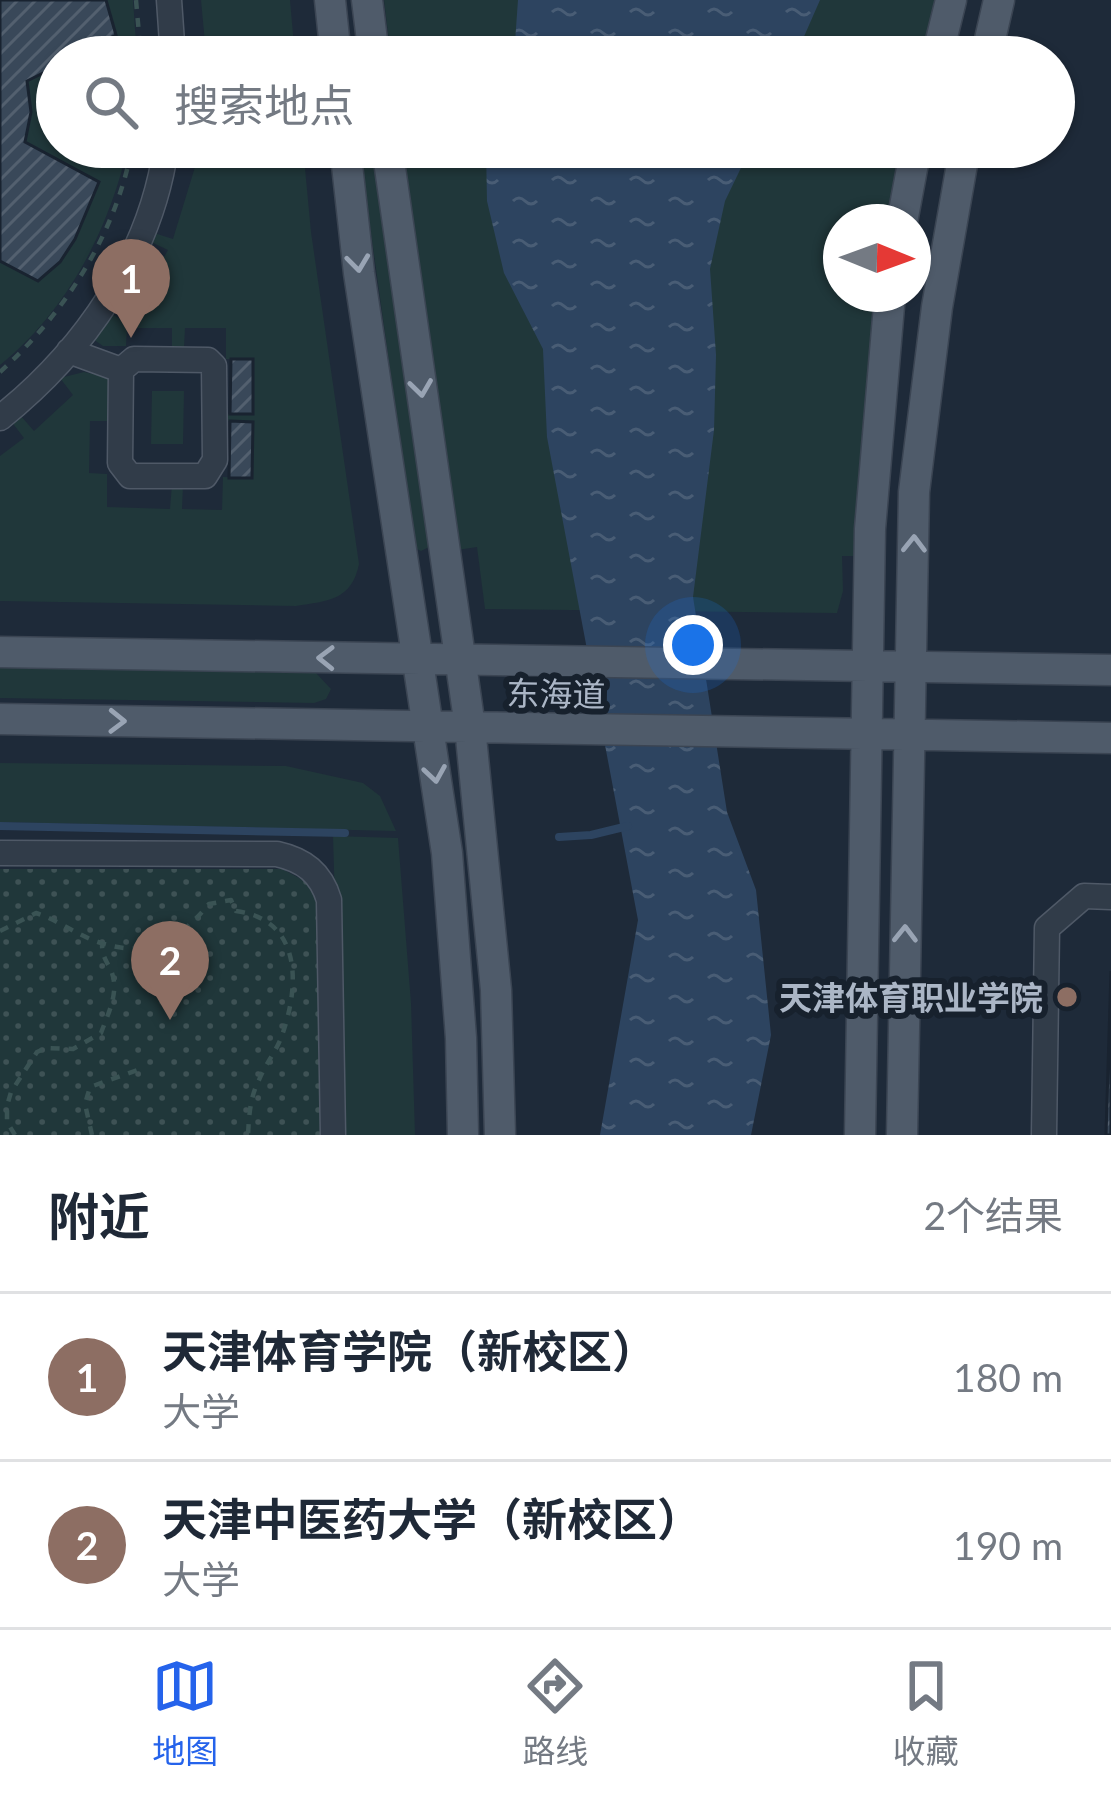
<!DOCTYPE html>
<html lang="zh">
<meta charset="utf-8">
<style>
:root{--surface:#fff;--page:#f2f2f3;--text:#1f2937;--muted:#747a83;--line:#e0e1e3;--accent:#2563eb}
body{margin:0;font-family:Lato,"Noto Sans SC",sans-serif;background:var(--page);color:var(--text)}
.compass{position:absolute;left:823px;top:204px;width:108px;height:108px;border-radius:50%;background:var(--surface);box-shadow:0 3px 9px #0004;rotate:91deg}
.you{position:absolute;left:693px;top:645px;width:42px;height:42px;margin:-30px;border:9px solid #fff;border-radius:50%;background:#1a73e8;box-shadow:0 0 0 18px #1a73e833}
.badge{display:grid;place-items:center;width:78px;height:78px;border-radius:50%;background:var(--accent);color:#fff;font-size:39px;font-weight:700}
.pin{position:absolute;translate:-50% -99px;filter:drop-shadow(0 3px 6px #0008)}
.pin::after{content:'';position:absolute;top:63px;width:42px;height:36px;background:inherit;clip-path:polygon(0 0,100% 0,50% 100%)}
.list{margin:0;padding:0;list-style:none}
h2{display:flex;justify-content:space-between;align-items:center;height:156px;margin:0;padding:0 48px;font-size:51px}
h2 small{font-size:39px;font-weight:400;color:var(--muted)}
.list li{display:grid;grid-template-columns:78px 1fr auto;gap:36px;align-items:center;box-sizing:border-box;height:168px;padding:0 48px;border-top:3px solid var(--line)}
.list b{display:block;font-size:45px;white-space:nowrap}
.list p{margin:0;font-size:39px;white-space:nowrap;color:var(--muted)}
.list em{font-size:39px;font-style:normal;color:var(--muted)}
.icon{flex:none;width:66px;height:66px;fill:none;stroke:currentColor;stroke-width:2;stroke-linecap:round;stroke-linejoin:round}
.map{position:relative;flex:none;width:1111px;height:1135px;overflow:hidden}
.search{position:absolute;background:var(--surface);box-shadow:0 3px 9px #0004;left:36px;right:36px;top:36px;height:132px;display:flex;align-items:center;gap:30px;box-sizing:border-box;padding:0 42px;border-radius:66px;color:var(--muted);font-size:45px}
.sheet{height:492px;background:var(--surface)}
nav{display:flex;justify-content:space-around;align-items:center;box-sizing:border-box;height:168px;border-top:3px solid var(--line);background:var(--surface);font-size:33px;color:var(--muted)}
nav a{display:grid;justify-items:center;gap:6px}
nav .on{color:var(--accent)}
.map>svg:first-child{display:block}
</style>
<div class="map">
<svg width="1111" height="1135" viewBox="0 0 1111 1135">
<defs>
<pattern id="park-dots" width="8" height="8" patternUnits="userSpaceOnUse" patternTransform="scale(3)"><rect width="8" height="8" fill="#20373a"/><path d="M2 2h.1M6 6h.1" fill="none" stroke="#3e5255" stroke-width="1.8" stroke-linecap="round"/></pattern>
<pattern id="water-ripples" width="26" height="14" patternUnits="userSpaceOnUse" patternTransform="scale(3)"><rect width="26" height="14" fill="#2d4460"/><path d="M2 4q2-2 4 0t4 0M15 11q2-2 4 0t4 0" fill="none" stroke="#495d75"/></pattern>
<pattern id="building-hatch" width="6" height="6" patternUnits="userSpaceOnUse" patternTransform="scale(3)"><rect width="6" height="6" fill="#394859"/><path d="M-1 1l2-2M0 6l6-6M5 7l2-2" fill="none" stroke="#53606f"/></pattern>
</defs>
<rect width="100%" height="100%" fill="#1e2a39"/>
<path fill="#20373a" d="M0 0H133L137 57H57V147H128C108 231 68 310 0 365Z
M201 0H290L295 57H186L206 54Z
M384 0H937L922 57H391Z
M199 147H303L311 232 359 564C352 600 328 601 296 606L0 601V456L24 438 11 421 20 415 34 431 73 395 60 378 84 372 110 378 109 421H90L89 473 107 474V507L170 509 172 484 183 485 182 509 222 510 223 477 252 478 253 423 226 421V414H253V359H226V328H185L184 347H172V328H127L126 346H103L93 339 110 313 127 323 168 250 151 242 154 233 173 239 195 167 175 163 177 152 197 155Z
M359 147H377L433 545 421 551 415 548Z
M401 147H902L888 222H841V294H879L859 556H842L843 591 837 613 485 609 477 547 457 550Z
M152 391H184L183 444H151Z
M0 668 316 673 331 689 326 699 314 703 0 698Z
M0 763 286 766 363 783 380 796 396 831 0 822Z
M333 836 398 838 411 1003 415 1135H342Z"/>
<path fill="url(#park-dots)" d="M0 869H282L310 884 318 905 323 1135H0Z"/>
<path fill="url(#water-ripples)" d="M518 0H820L795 57H514Z
M486 147H751L725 201 710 269 716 355 714 430 693 597 727 812 756 890 771 1035 751 1135H600L638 920 547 437 543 349 504 273 487 201Z"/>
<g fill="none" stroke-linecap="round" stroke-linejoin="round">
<path stroke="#2d4460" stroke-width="8" d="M0 826 345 833
M559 837 591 835 628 826"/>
</g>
<path fill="url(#building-hatch)" stroke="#192330" stroke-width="3" d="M0 0H106L116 35 73 57H57V66L27 81 31 112 25 142 99 182 75 239 60 262 38 281 0 261Z
M231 359H253V414H230Z
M230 421 253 422 252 478H229Z
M1111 971V1135H1106Z"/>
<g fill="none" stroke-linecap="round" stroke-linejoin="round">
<defs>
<path id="minor" d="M169 0 173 57
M69 351 121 370
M134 359 208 360 214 366 215 460 205 476H130L120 463 121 370Z
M0 418C84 351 151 255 166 147
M0 853 277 854C304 860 321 873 329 900L333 1135
M1044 1135 1047 928 1084 896 1111 897"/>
<path id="major" d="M330 0 336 57
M367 0 374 57
M937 57 951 0
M986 57 999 0
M345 147 359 273 447 853 461 1038 463 1135
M387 147 470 727 496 990 500 1135
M902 222 916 147
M0 652 1111 670
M0 719 1111 738
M860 1135 870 529 890 294
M902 1135 914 492 937 307 965 147"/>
</defs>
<use href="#minor" stroke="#4f5967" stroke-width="27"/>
<use href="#major" stroke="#3b4553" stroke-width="33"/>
<path stroke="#3a5354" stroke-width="4.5" stroke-dasharray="9 9" stroke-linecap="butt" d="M136 0 141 57
M0 372C65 313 116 234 132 147
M0 931 36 913C58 920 77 935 98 942 148 959 178 941 209 904L231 900 236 911C303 920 300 987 281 1038 275 1053 265 1065 259 1080 250 1097 249 1116 248 1135
M15 1135 7 1122V1106L11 1092 37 1052 46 1048 73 1049 101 1033C108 1014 119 993 112 973 107 961 102 957 102 944
M92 1135 85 1104 90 1087 138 1070"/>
<use href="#minor" stroke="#313c49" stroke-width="24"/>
<use href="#major" stroke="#4f5b6a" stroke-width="30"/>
</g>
<defs><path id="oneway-chevron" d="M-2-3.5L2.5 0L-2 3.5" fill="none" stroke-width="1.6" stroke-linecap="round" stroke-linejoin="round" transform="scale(3)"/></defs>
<g stroke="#99a4b4">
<use href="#oneway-chevron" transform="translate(358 263) rotate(83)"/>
<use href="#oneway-chevron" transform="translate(421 388) rotate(82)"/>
<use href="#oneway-chevron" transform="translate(914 544) rotate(-89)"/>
<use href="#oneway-chevron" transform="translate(326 658) rotate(-179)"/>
<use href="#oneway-chevron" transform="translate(117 721) rotate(1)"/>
<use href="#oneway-chevron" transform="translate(435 774) rotate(81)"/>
<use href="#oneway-chevron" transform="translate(905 934) rotate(-89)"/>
</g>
<circle fill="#8d6e63" stroke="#17212d" stroke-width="4.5" cx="1067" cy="997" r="12"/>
<g text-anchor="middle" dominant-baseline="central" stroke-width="12" stroke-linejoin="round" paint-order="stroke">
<g font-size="33" fill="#abb6c6" stroke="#17212d">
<text transform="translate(556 693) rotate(1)">东海道</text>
</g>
<g font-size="33" font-weight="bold" fill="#abb6c6" stroke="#17212d" text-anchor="end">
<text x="1043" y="997">天津体育职业学院</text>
</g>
</g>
</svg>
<svg class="compass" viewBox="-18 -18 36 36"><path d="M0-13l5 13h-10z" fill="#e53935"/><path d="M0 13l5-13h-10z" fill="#747a83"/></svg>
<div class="you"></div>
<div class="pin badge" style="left:131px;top:338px;background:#8d6e63">1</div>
<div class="pin badge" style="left:170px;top:1020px;background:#8d6e63">2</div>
<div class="search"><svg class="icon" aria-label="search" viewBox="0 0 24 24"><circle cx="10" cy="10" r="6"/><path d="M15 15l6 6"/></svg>搜索地点</div>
</div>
<section class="sheet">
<h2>附近<small>2个结果</small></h2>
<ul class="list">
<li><span class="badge" style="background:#8d6e63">1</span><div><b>天津体育学院（新校区）</b><p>大学</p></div><em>180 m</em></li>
<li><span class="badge" style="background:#8d6e63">2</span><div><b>天津中医药大学（新校区）</b><p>大学</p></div><em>190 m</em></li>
</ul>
</section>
<nav>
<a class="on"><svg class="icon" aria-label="map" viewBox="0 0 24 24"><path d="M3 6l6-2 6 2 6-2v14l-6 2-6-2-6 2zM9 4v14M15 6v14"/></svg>地图</a>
<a><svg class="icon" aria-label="directions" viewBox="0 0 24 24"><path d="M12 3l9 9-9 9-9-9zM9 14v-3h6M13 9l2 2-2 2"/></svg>路线</a>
<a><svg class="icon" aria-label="saved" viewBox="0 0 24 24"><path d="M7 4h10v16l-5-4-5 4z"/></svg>收藏</a>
</nav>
